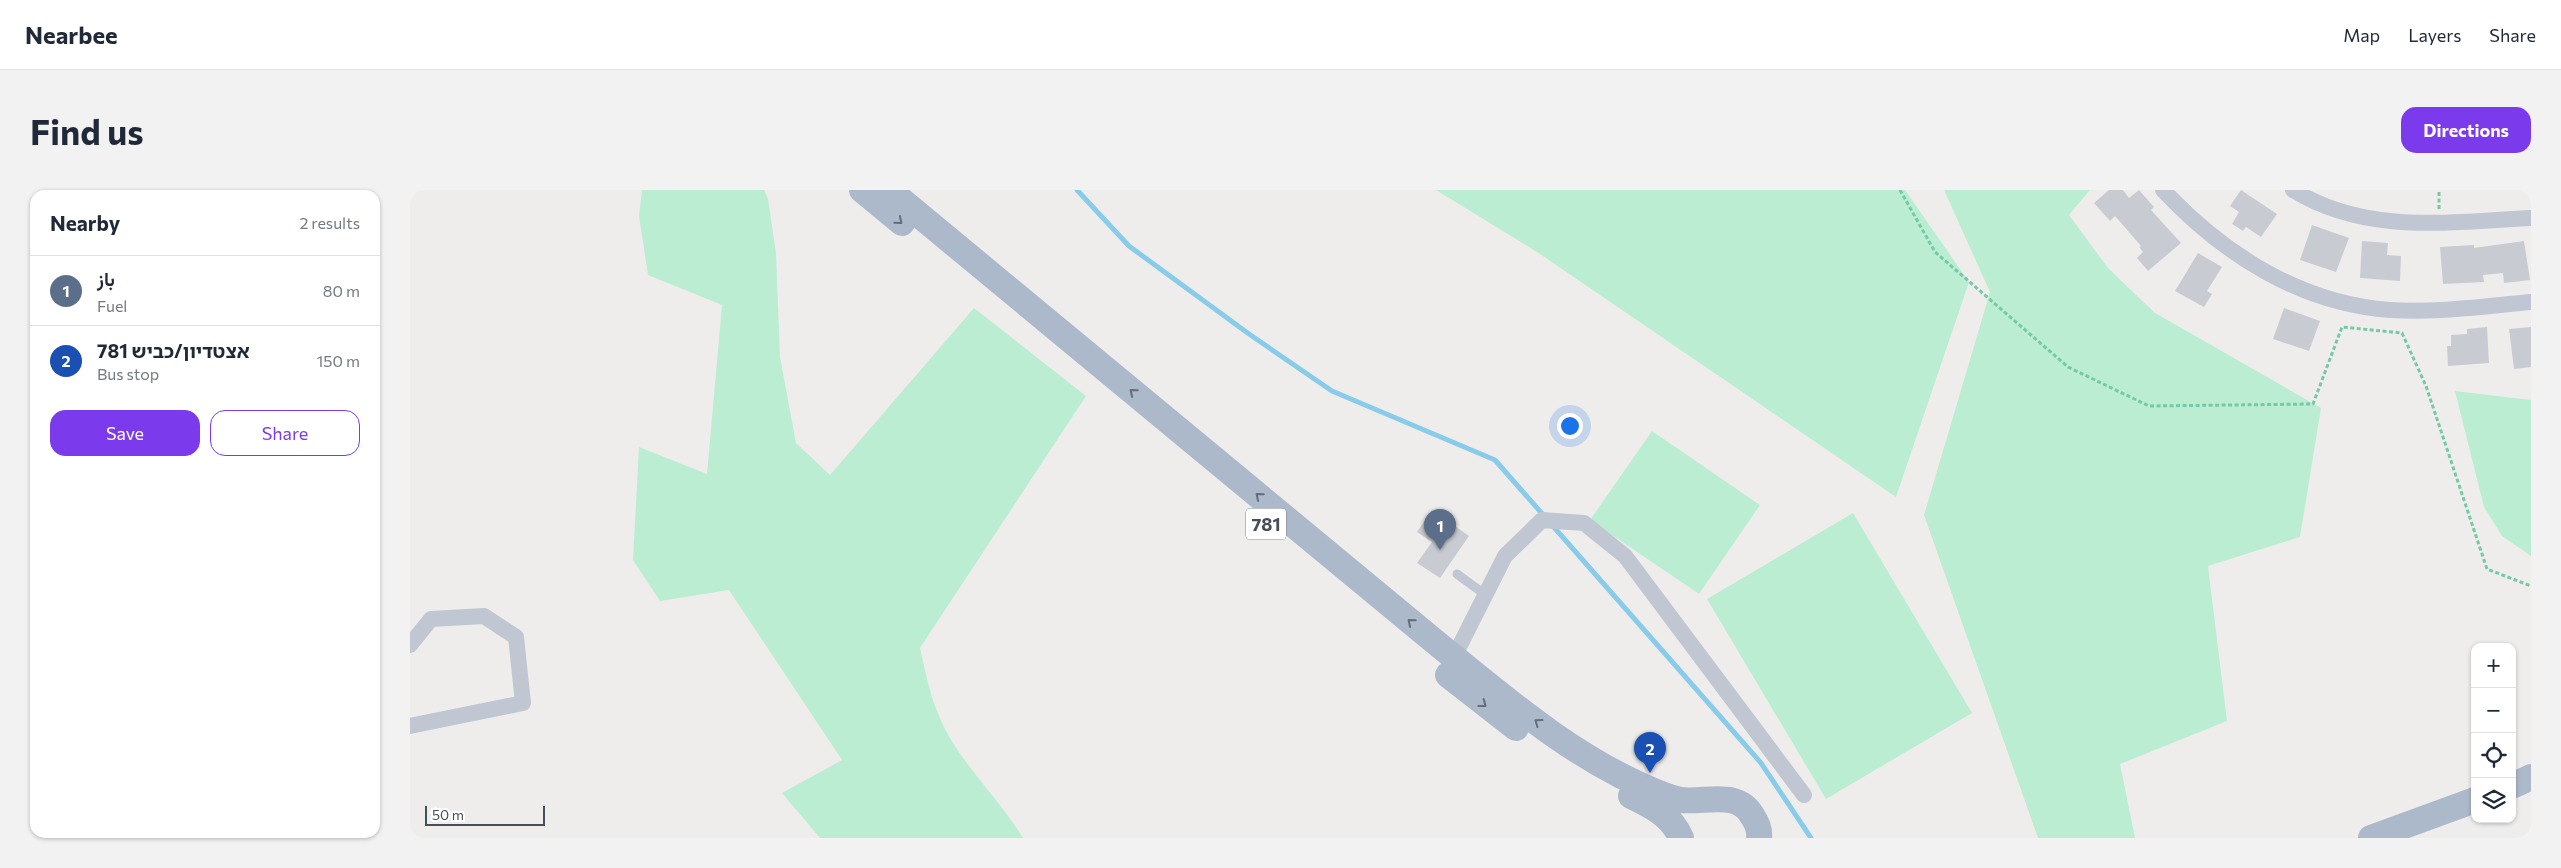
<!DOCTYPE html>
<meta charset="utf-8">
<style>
:root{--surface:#fff;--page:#f2f2f3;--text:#1f2937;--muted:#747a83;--line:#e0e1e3;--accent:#7c3aed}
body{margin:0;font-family:Commissioner,Vazirmatn,"Noto Sans Hebrew",sans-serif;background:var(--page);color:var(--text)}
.controls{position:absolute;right:15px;bottom:15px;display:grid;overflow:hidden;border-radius:10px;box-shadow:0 1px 4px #0004}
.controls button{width:45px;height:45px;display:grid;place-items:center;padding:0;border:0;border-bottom:1px solid var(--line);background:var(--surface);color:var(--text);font:25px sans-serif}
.scale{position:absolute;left:15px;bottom:12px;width:120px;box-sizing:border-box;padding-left:5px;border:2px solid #454e59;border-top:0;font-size:14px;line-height:18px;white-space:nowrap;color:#454e59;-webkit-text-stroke:4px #fff;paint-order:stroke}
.you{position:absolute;left:1159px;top:235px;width:18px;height:18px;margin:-12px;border:4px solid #fff;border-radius:50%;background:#1a73e8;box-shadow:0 0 0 8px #1a73e833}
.badge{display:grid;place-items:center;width:32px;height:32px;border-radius:50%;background:var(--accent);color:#fff;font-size:16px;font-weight:700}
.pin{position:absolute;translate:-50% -41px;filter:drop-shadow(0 1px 2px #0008)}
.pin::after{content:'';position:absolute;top:26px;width:18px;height:15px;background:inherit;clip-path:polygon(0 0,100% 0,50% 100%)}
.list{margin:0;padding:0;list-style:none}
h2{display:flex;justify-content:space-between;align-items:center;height:65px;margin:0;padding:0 20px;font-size:21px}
h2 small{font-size:16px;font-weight:400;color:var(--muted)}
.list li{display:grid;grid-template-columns:32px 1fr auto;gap:15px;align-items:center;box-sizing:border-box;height:70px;padding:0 20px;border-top:1px solid var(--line)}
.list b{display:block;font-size:19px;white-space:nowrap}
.list p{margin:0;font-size:16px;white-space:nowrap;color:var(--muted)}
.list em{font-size:16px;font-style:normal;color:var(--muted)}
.actions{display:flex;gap:10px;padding:15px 20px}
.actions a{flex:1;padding:11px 0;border:1px solid var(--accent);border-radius:15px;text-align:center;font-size:18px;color:var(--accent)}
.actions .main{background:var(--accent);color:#fff}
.icon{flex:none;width:28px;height:28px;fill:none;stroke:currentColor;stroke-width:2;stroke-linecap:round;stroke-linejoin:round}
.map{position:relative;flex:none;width:2121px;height:648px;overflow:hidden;border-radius:15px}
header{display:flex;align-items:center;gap:30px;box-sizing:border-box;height:70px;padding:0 25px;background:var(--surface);border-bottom:1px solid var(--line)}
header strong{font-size:24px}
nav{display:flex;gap:28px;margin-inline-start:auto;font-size:18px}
.intro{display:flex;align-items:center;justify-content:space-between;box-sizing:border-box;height:120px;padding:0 30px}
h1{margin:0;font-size:35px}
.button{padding:12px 22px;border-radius:15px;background:var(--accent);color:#fff;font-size:18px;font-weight:700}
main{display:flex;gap:30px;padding:0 30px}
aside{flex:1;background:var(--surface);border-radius:15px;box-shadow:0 1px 4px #0004}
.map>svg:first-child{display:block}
</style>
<header>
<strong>Nearbee</strong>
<nav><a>Map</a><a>Layers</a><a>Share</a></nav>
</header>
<div class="intro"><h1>Find us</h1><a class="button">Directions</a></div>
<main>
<aside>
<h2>Nearby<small>2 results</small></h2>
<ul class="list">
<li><span class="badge" style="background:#5c6f8a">1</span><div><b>باز</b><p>Fuel</p></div><em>80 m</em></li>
<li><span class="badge" style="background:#1a4fb4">2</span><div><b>אצטדיון/כביש 781</b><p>Bus stop</p></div><em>150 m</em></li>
</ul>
<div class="actions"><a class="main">Save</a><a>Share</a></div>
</aside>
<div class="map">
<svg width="2121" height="648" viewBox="0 0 2121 648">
<rect width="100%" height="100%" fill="#efedec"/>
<path fill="#bbedd3" d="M232 0H354L358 9 366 63 370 167 386 253 420 285 564 118 676 206 510 458C515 479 519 501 527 521 545 569 587 605 613 648H410L372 603 432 570 319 400 250 411 223 370 229 257 297 284 312 115 238 85 229 26Z
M1026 0H1495L1559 92 1486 307 1127 62Z
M1534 0H1680L1659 25 1698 78 1745 123 1911 218 1890 347 1798 376 1817 531 1710 574 1725 648H1628L1514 325 1580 102Z
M2045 201 2121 210V366L2092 346 2074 317Z
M1242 241 1350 315 1289 404 1180 330Z
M1443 323 1562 523 1416 609 1297 409Z"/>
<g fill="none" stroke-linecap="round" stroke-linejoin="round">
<path stroke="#89cce9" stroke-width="5" d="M667 0 719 56 839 144 922 201 1085 270 1135 327
M1142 335 1351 573 1401 648"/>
</g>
<path fill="#c9cbd2" d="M1699 0H1713L1719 8 1729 0 1744 17 1741 20 1771 53 1738 81 1727 68 1733 62 1729 57 1731 56 1705 26 1700 31 1684 13Z
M1831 0 1867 24 1851 47 1836 37 1833 41 1822 34 1829 22 1820 16Z
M1902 35 1939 48 1926 82 1890 70Z
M1952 51 1978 53 1977 65 1991 66 1990 91 1950 88Z
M2114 51 2120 90 2094 93 2093 83 2073 85 2074 92 2033 94 2030 57 2064 55V58Z
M1788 63 1812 77 1797 101 1802 104 1794 117 1765 101Z
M1874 118 1910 131 1899 161 1863 149Z
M2077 137 2079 173 2038 176 2037 156H2041V145L2057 144V139Z
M2121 137V177L2104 179 2099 139Z
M1022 320 1059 346 1030 388 1007 373 1022 352 1007 342Z"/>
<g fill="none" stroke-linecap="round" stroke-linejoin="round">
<path stroke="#74caa7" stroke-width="3" stroke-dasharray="4 2.5" stroke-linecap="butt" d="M1490 0 1525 62 1658 177 1739 216 1903 214 1932 137 1992 143 2016 196 2077 379 2121 396
M2029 19V0"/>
<path stroke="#c0c7d2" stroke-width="9" d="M1047 384 1077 406"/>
<path stroke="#c0c7d2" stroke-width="16" d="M1753 0C1813 64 1891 114 1980 120 2027 123 2075 116 2121 112
M1883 0C1956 45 2039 32 2121 28
M0 455 21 429 74 426 106 447 113 513 0 536
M1043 474 1044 467 1095 366 1132 330 1174 333 1215 366 1394 605"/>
<path stroke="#acb9cb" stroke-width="26" d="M452 0 492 33
M479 0 1024 451C1093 507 1165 570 1249 603 1256 606 1264 609 1271 610 1296 613 1328 599 1343 627 1347 633 1350 640 1349 648
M1038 485 1106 538
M2102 596 2121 587
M1221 606C1242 616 1262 626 1271 648
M1961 648 2065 610"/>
</g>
<defs><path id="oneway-chevron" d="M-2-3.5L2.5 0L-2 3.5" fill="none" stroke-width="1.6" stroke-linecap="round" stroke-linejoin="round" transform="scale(1.25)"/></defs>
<g stroke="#646e7b">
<use href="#oneway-chevron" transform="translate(489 31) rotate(40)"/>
<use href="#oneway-chevron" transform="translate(723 202) rotate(-140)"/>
<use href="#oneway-chevron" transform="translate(849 306) rotate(-140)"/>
<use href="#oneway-chevron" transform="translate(1001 432) rotate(-140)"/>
<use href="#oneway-chevron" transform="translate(1073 514) rotate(37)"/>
<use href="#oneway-chevron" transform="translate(1128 532) rotate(-144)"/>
</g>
<g text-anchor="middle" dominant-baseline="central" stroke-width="5" stroke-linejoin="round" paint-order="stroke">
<rect fill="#fff" stroke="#7d838b" stroke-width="1" x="836" y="318.5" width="40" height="31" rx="4"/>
<g font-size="18" font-weight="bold" fill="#454e59">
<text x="856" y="334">781</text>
</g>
</g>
</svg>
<div class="controls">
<button>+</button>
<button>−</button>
<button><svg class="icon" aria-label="locate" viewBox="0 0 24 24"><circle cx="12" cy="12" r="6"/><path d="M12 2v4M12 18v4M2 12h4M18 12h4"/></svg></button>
<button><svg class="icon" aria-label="layers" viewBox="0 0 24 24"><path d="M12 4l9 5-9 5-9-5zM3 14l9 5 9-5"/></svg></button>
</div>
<div class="scale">50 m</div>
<div class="you"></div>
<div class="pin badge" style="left:1030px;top:360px;background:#5c6f8a">1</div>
<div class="pin badge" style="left:1240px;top:583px;background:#1a4fb4">2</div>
</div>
</main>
